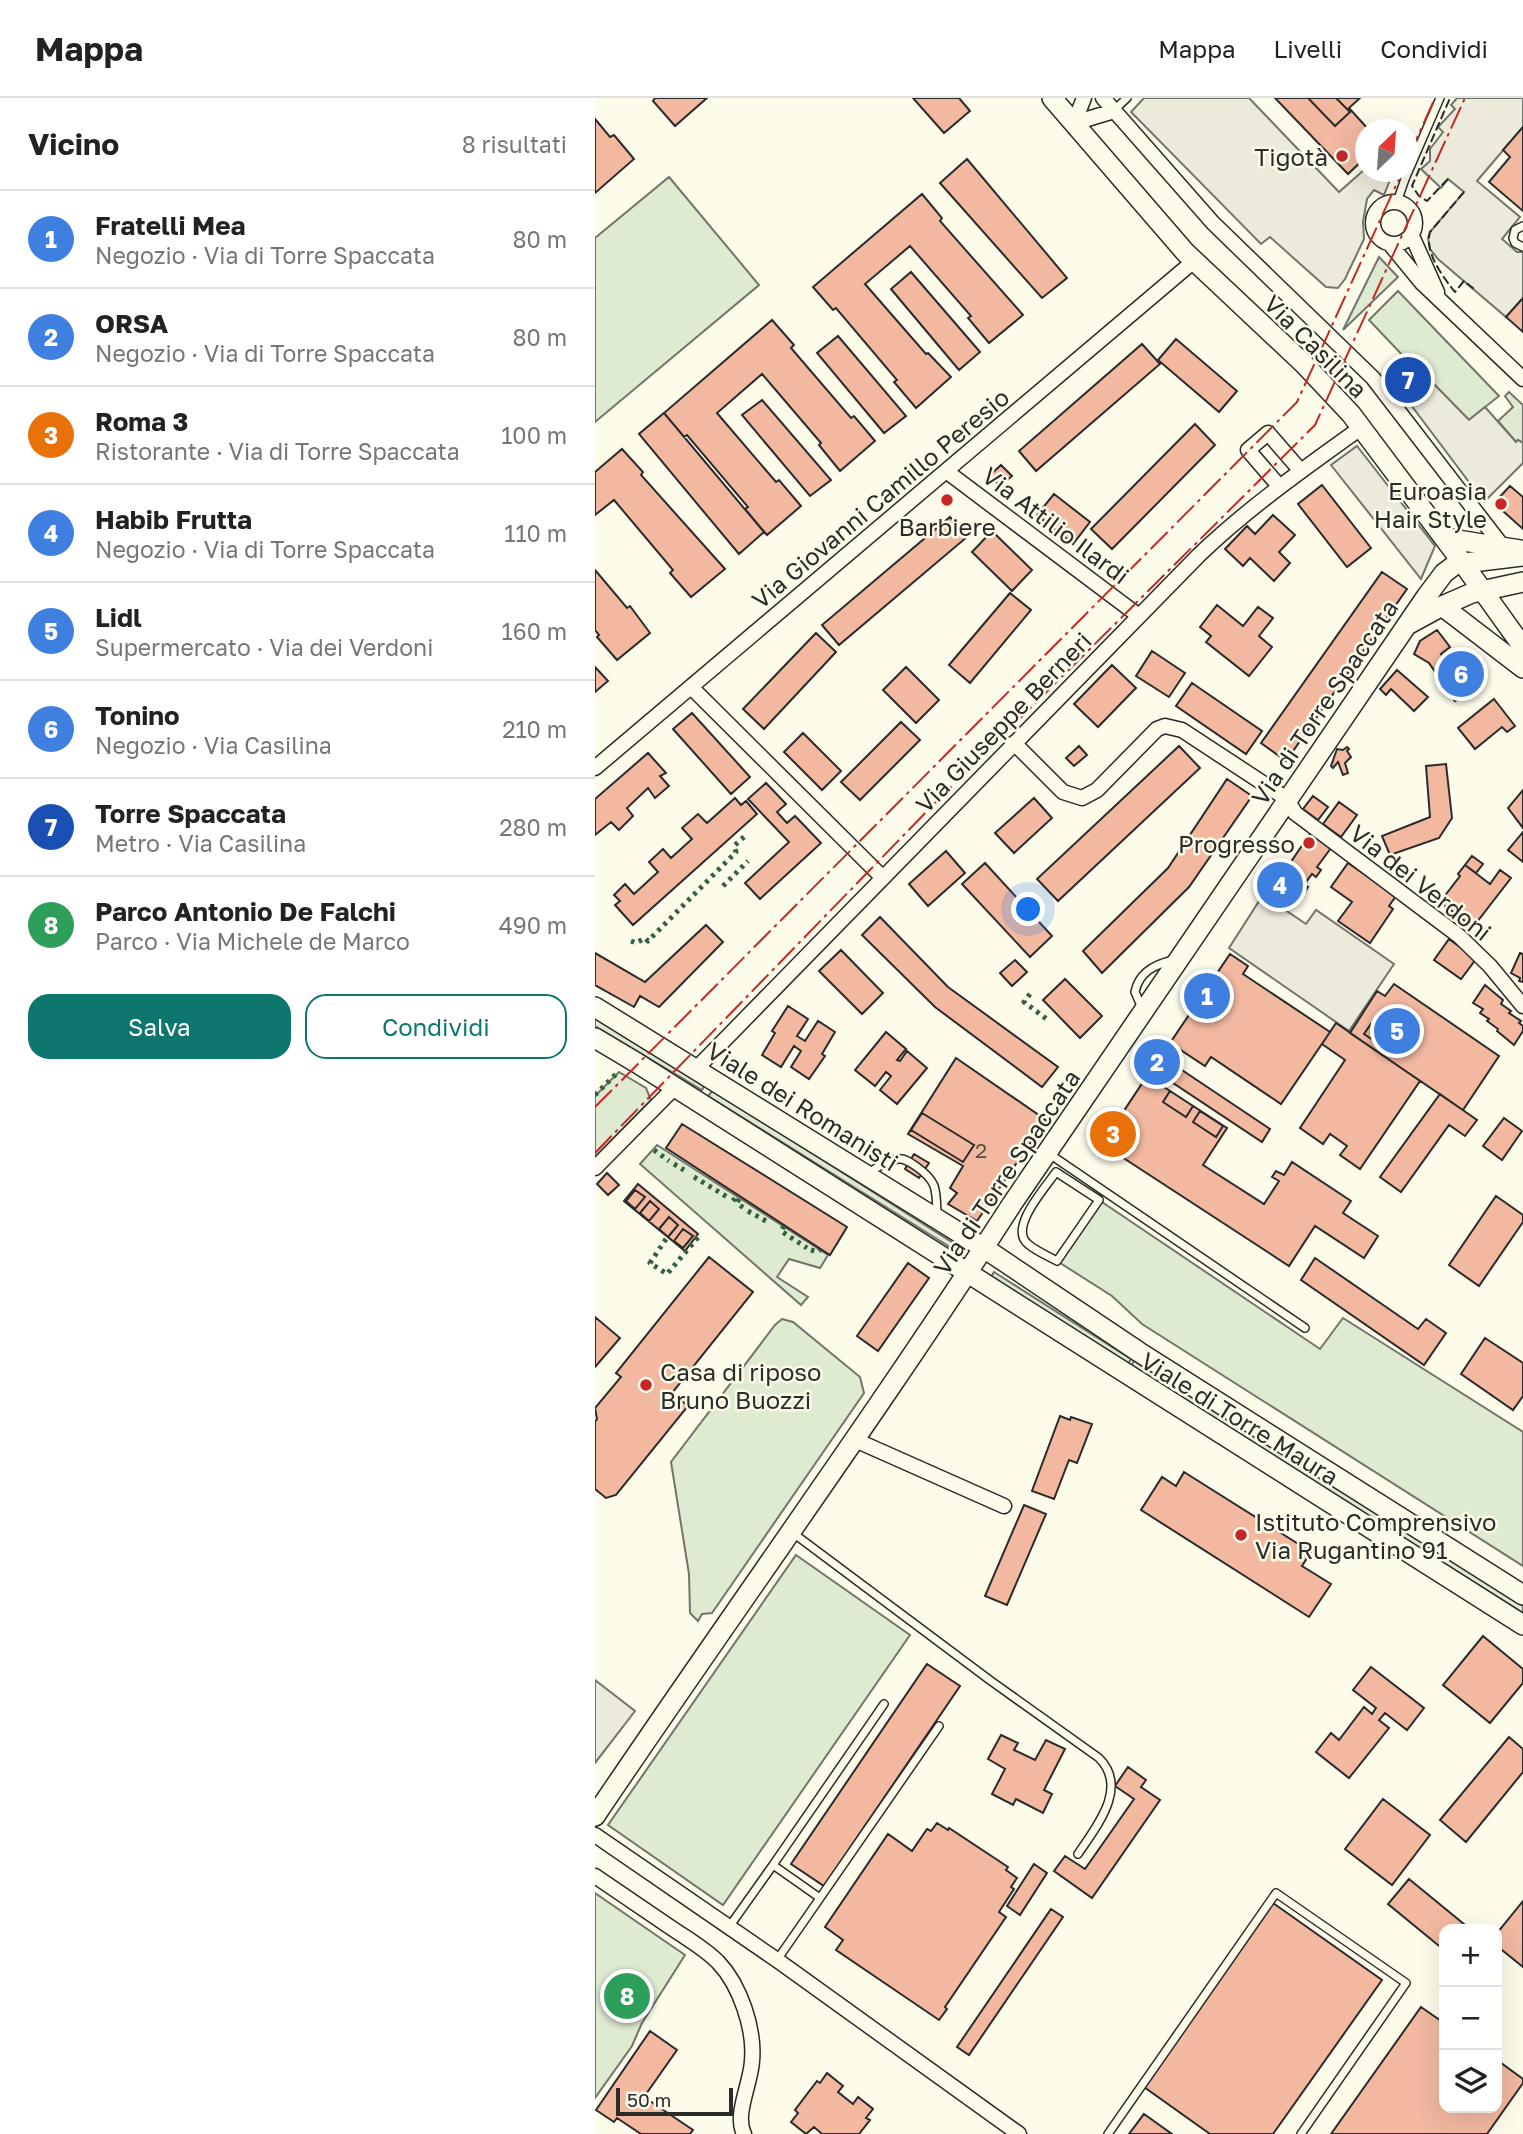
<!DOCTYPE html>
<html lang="it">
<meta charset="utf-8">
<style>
:root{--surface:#fff;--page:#f2f2f2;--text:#222;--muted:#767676;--line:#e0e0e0;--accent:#0f766e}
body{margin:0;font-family:"Golos Text",sans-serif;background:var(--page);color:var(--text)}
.controls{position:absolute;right:21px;bottom:21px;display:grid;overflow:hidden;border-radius:14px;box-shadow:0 7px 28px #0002}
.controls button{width:63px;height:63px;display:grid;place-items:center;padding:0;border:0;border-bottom:2px solid var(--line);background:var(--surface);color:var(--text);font:35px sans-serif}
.compass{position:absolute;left:760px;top:21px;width:63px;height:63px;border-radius:50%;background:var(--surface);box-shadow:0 7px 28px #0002;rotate:25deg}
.scale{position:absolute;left:21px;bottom:18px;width:117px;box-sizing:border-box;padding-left:7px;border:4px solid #2b2b2b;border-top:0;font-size:19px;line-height:24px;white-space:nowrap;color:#2b2b2b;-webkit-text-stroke:5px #fdfbea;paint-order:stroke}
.you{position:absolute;left:434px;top:812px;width:24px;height:24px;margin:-18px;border:5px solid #fff;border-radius:50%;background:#1a73e8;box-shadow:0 0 0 10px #1a73e833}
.badge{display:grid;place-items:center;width:46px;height:46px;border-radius:50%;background:var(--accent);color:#fff;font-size:23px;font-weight:700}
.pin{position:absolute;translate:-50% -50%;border:4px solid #fff;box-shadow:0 2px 7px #0006}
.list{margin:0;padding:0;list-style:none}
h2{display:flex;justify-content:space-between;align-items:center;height:91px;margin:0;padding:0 28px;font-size:30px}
h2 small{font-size:23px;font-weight:400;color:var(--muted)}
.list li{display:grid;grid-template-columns:46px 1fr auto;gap:21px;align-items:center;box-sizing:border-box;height:98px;padding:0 28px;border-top:2px solid var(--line)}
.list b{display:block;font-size:26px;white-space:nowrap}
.list p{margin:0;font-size:23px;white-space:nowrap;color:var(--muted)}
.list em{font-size:23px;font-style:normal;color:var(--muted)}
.actions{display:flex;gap:14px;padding:21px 28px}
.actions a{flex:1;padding:16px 0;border:2px solid var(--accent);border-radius:21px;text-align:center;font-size:24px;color:var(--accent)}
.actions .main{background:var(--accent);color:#fff}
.icon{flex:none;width:38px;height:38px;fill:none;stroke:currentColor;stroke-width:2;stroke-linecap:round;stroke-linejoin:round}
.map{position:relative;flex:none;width:928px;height:2036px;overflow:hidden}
header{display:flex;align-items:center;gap:42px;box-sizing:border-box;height:98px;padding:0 35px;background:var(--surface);border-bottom:2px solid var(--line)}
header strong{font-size:33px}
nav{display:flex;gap:38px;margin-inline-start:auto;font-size:24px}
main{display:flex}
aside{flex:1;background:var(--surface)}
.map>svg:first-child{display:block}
</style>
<header>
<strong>Mappa</strong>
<nav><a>Mappa</a><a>Livelli</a><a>Condividi</a></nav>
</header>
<main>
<aside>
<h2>Vicino<small>8 risultati</small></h2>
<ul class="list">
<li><span class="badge" style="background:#3f7fe0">1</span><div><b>Fratelli Mea</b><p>Negozio · Via di Torre Spaccata</p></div><em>80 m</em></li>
<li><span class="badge" style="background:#3f7fe0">2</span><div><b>ORSA</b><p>Negozio · Via di Torre Spaccata</p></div><em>80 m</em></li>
<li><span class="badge" style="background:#e8710a">3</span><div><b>Roma 3</b><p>Ristorante · Via di Torre Spaccata</p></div><em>100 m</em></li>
<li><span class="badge" style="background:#3f7fe0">4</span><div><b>Habib Frutta</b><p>Negozio · Via di Torre Spaccata</p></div><em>110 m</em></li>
<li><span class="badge" style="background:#3f7fe0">5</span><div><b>Lidl</b><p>Supermercato · Via dei Verdoni</p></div><em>160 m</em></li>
<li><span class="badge" style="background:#3f7fe0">6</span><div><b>Tonino</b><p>Negozio · Via Casilina</p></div><em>210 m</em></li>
<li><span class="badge" style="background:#1a4fb4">7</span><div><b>Torre Spaccata</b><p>Metro · Via Casilina</p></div><em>280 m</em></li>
<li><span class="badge" style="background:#2e9e5b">8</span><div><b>Parco Antonio De Falchi</b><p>Parco · Via Michele de Marco</p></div><em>490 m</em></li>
</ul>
<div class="actions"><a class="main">Salva</a><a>Condividi</a></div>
</aside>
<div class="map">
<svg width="928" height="2036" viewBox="0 0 928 2036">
<rect width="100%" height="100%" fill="#fdfbea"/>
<path fill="#deebd1" stroke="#74746e" stroke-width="2" d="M74 79 164 187 0 324V140Z
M784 159 803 179 748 232Z
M803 193 904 298 874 322 831 278 806 295 794 281 813 263 774 222Z
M914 294 928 307V345L923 342 921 344 903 323 918 309 910 298Z
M0 920 109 988 107 992 0 928Z
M24 974 51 990 56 1002 0 1059V998Z
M118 992 366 1150 363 1154 113 998Z
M62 1047 233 1157 225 1170 194 1161 182 1179 213 1199 206 1207 45 1066Z
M504 1102 725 1251 748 1220 928 1334V1468L547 1226 517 1198 462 1163Z
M399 1174 536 1261 533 1266 396 1179Z
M187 1221 198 1224 265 1279 269 1295 117 1515 107 1516 103 1523 95 1515 94 1476 76 1364 180 1227Z
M539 1263 928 1508V1515L536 1268Z
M201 1457 315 1537 128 1807 13 1727Z
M0 1795 90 1857 47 1925 37 1948 0 2000Z"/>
<path fill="#eceadb" stroke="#74746e" stroke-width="2" d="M549 0H654L744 94 770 71 771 74H798L789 97 779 92 772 101 768 124 769 141 750 181 743 190 731 189 675 139 666 146 536 14Z
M862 0H928V29L882 83 925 119 907 141 922 154H928V200L911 219 843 161 835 151 833 140 835 134 869 94 853 81 846 90 826 71 835 63V51L848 34 843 29 860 11 856 7Z
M831 278 874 322 890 309 921 344 923 342 928 345V365L889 404 807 295Z
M762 348 840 448 826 481 736 367Z
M668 797 711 826 721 812 799 866 754 933 634 850Z
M0 1582 40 1613 0 1665Z"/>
<path fill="#f2b8a0" stroke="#2b2b2b" stroke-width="2" d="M60 0H112L80 28 58 3Z
M318 0H364L375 13 349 35Z
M680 0H765L754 10 774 32H771V59L753 76Z
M713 0H741L755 14 740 28Z
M0 21 15 39 19 37 39 61 0 95Z
M928 29V113L894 84 915 59 908 52Z
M372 61 472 180 447 200 345 85Z
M327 96 347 120 345 123 428 217 394 245 373 220 376 218 315 148 270 186 331 256 333 255 356 279 321 310 299 284 302 282 241 210 238 212 218 189Z
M316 174 385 254 364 272 296 191Z
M928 200V234L911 219Z
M177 222 199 247 196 250 256 320 259 318 280 343 245 373 224 347 226 345 167 276 122 315 181 384 184 382 206 408 172 437 150 411 153 409 92 337 89 339 69 315Z
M243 238 311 318 289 335 222 255Z
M581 241 642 293 624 314 563 262Z
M547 246 565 266 441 373 424 353Z
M167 302 236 382 215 398 147 317Z
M69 315 169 434 144 456 44 336Z
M600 326 620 347 517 451 496 431Z
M27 351 48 374 46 377 130 471 96 499 75 475 78 472 19 402 0 417V374Z
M406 367 417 378 405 388 395 377Z
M727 387 776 450 752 469 703 406Z
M915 388 928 399V431L899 405Z
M459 396 495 424 478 446 442 417Z
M678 417 700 437 684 454 695 465 679 483 655 460 648 468 630 451 652 428 660 436Z
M355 419 372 439 244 547 227 527Z
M397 433 437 472 417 493 377 454Z
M0 472 32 510 35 508 55 535 22 562 2 539 4 537 0 532Z
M787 474 812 491 691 663 666 645Z
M415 495 436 512 375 585 354 567Z
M622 507 648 528 663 509 678 520 664 538 677 549 654 578 611 544 616 538 605 529Z
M842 532 855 549 846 556 861 577 871 571 879 582 869 589 873 594 860 603 834 565 819 556 825 543Z
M221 535 241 554 169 631 148 611Z
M557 553 590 575 574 599 541 578Z
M517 567 541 590 503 629 479 606Z
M0 569 13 583 0 594Z
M311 569 344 602 321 625 288 592Z
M802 572 833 599 819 613 796 591 791 597 785 591Z
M597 585 667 633 651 656 581 608Z
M899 601 920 628 912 634 907 629 880 651 863 630Z
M97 615 155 679 136 696 78 631Z
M306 624 325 642 265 702 246 684Z
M208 635 246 673 227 692 189 654Z
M484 648 492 657 479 668 471 660Z
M584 648 605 670 463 803 442 781Z
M752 649 754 651 752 653 756 659 750 665 753 675 748 677 743 664 738 670 736 668 742 651 748 652Z
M53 655 71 675 65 678 74 688 60 700 53 690 32 710 38 718 24 732 16 724 0 737V701Z
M851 666 857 720 844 740 795 757 787 738 835 719 831 668Z
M632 681 657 698 594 789 507 875 488 853 573 770Z
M171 685 191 706 182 714 192 725 200 718 226 745 165 801 150 785 194 744 153 701Z
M928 692V730L913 710Z
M718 698 733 709 723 722 708 711Z
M140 700 146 707 151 703 162 716 38 827 20 807 25 803 19 797 30 786 39 796 63 774 54 764 68 751 76 760 97 741 87 730 103 716 112 725Z
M439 700 457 720 419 755 400 735Z
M744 704 762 717 746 739 728 726Z
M928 734V764L913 752Z
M715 736 736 750 722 769 726 772 721 779 717 776 709 787 713 789 708 797 704 794 698 804 678 790Z
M351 753 370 775 333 808 314 786Z
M877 758 888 766 881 775 870 767Z
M390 765 457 838 435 859 367 786Z
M753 765 801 798 794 808 798 811 775 845 743 823 757 804 736 789Z
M870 767 895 786 905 772 916 780 878 829 845 804 865 778 863 776Z
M285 819 353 889 463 969 447 989 340 909 267 837Z
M111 827 128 844 64 909 45 898 39 909 0 887V855L50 884Z
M854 841 881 861 866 881 839 862Z
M246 852 288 895 267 916 224 873Z
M925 855 928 856V884L924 883 925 880 916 875Z
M635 856 653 868 648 876 735 934 686 1006 616 959 610 968 575 945Z
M420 862 432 874 417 888 405 875Z
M470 881 507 918 485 940 448 902Z
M799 886 904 958 868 1012 755 935 782 893 790 898Z
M890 887 908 902 906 906 916 913 914 915 926 923 924 925 928 928V933L919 947 902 933 903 931 892 923 894 921 885 915 888 911 878 905Z
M193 908 213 921 202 938 210 943 223 923 240 934 227 956 230 958 214 981 196 969 206 953 199 948 186 969 167 957 180 935 177 933Z
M741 925 825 983 765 1071 745 1057 752 1048 735 1036 728 1046 705 1030 750 962 727 946Z
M776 926 799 942 795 948 793 947 790 950 769 936Z
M291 934 311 951 302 962 305 963 312 953 332 970 302 1006 285 992 296 978 291 974 280 988 260 972Z
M563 956 675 1031 667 1044 554 969Z
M361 960 451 1022 382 1123 353 1106 362 1095 355 1090 368 1068 313 1036Z
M552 978 632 1030 608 1067 669 1106 684 1083 677 1079 681 1073 689 1077 697 1064 756 1103 748 1115 783 1138 769 1160 720 1128 694 1168 507 1046Z
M575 993 598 1008 591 1019 568 1004Z
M845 996 882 1022 870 1038 854 1027 806 1094 785 1079Z
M605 1013 628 1028 621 1039 598 1024Z
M327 1015 379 1047 368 1064 316 1032Z
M909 1020 927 1033 907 1062 888 1048Z
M87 1026 252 1129 235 1157 71 1050Z
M319 1056 334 1065 324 1080 310 1071Z
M12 1075 24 1087 13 1097 2 1086Z
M43 1086 103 1136 90 1153 29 1103Z
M40 1092 50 1099 40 1111 31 1103Z
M901 1098 928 1117V1124L884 1188 854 1167Z
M55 1103 64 1111 54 1123 45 1115Z
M74 1119 83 1127 73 1139 64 1131Z
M88 1131 98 1138 88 1150 79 1143Z
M114 1159 158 1194 77 1295 93 1308 21 1397 11 1400 0 1391V1324L2 1321 0 1310 26 1279 21 1275Z
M720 1160 823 1231 831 1221 851 1235 829 1267 706 1182Z
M313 1165 334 1180 283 1253 262 1238Z
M0 1219 25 1240 0 1269Z
M890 1240 928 1265V1298L918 1312 866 1276Z
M465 1318 475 1322 476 1319 497 1326 482 1365 474 1362 459 1401 437 1393Z
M589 1374 716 1454 707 1468 736 1486 714 1519 546 1412 567 1379 581 1388Z
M429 1407 451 1416 412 1507 390 1498Z
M888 1538 928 1571V1585L895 1625 848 1587Z
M332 1566 365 1588 229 1788 196 1766Z
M776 1569 829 1610 812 1632 790 1615 784 1622 794 1630 754 1680 721 1654 736 1635 744 1642 769 1609 777 1616 781 1610 758 1592Z
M406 1637 423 1645 419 1652 440 1662 451 1642 470 1651 449 1692 457 1696 448 1715 421 1701 418 1707 397 1696 410 1671 393 1661Z
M914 1639 928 1651V1674L871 1744 845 1722Z
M533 1669 551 1682 546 1689 565 1702 497 1800 459 1773 470 1758 490 1771 539 1701 520 1688Z
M788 1701 835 1737 797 1787 750 1751Z
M342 1725 353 1732 354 1730 413 1769 411 1772 422 1780 416 1789 419 1791 404 1814 411 1819 350 1909 352 1911 344 1922 241 1852 248 1842 230 1829 293 1736 317 1753 332 1731 336 1733Z
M439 1766 452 1775 425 1817 412 1808Z
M814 1781 875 1831H849V1852L793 1806Z
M928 1803V1869L902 1848V1835Z
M678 1805 787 1882 678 2036H615L549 1989Z
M456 1811 468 1819 374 1957 362 1949Z
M826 1909 849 1925V2010H902V1962L928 1981V1985L892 2036H736Z
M55 1933 82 1952 49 1999 98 2032 95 2036H46L22 2020 19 2024 1 2012Z
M232 1975 248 1988 243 1994 258 2006 263 1999 278 2011 271 2020 275 2022 264 2036H227L219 2029 211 2036 196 2024 203 2015 200 2012 222 1983 225 1985Z
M549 2016 577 2036H534Z"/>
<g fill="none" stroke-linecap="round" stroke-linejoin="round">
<defs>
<path id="lane" d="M519 12 532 0
M802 104 810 81 845 0
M928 128 920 132 918 140 920 145 928 149
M547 910 540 894C544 874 560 866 579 862
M453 1055 710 1230
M461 1074 504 1102 462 1163C453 1158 441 1153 433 1146 413 1130 451 1089 461 1074Z
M273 1075C282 1070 292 1062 303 1061 310 1060 316 1065 322 1069 343 1084 341 1092 342 1117
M198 1435 396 1583 504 1660C534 1690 501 1729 483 1756
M289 1606 178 1767 225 1800 344 1628
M134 1829 178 1767
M182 1862 225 1800
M513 2036 681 1795 811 1885 706 2036"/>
<path id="street" d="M508 0 618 125 778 280 908 449
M479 25 519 13
M479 25 489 0
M778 125a21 21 0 1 1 42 0a21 21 0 1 1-42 0Z
M817 138 842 194
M795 146 827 185 928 281
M351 373 544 518
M684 388 653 352 673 335 705 372
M97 590 288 780
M419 645 468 694 487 700 502 692 562 631 570 628 587 632 692 701 700 715 864 838 895 868 928 908
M0 670 599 163
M101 971 604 457C654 409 710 370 767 329
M0 1070 80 989
M258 1341 409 1408
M0 1737 182 1862 424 2036
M0 1778C25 1795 50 1812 75 1829 91 1840 109 1850 123 1864 145 1887 160 1931 157 1963 156 1985 139 2017 149 2036"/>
<path id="secondary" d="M457 0 590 154 709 266 756 316 867 464 928 549
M850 440 925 452
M847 508 928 570
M814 526 847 508 877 495 928 484
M0 909 389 1150 544 1254 928 1497
M0 940 42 965 928 1527
M0 1718C138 1513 284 1313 417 1106L831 499 849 475 861 466 928 458"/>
</defs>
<use href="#lane" stroke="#2b2b2b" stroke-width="10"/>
<use href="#street" stroke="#2b2b2b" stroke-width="17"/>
<use href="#secondary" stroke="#2b2b2b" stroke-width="22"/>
<use href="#lane" stroke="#fdfbea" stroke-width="7"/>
<use href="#street" stroke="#fdfbea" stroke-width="14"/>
<use href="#secondary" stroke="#fdfbea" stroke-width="19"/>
<path stroke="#34623c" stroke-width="5" stroke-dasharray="3.5 5" stroke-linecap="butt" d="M128 788 153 763
M36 843 41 845 50 840 53 843 141 754 139 748 150 738
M435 896 429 904 453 922
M0 997 21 976
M59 1052 74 1063
M79 1066 89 1072
M99 1079 134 1100
M144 1101 142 1105 150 1111
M138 1103 141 1099
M153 1113 171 1123
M189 1128 186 1133 212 1150
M71 1141 55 1165 72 1176 105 1137
M216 1152 223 1154 225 1152"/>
<path stroke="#2b2b2b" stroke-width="2" stroke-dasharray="9 3.5" stroke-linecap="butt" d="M853 81 832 103 824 98 817 88 855 0
M869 94 835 134C829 154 848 179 860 194L869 183 879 191"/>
<path stroke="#c62828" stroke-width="2" stroke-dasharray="24 5 3.5 5" stroke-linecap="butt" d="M813 60 840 0
M0 1009 702 304 807 74
M0 1055 337 708 720 327 870 0"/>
</g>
<g fill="#c62828" stroke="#fdfbea" stroke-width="2.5">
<circle cx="747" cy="58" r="7"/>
<circle cx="352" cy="402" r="7"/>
<circle cx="906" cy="406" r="7"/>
<circle cx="714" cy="745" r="7"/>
<circle cx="51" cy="1287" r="7"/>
<circle cx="646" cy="1437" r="7"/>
</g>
<g text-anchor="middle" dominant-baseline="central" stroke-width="5" stroke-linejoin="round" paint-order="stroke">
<g font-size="21" fill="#5d4e48">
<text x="386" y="1052">2</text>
</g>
<g font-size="24" fill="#2b2b2b" stroke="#fdfbea" text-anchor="end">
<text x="733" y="58">Tigotà</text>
<text x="892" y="392">Euroasia<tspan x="892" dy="28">Hair Style</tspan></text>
<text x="352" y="428" text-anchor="middle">Barbiere</text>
<text x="700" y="745">Progresso</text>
<text x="65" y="1273" text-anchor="start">Casa di riposo<tspan x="65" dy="28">Bruno Buozzi</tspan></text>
<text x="660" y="1423" text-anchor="start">Istituto Comprensivo<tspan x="660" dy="28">Via Rugantino 91</tspan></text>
</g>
<g font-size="24" fill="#2b2b2b" stroke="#fdfbea">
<text transform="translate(721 248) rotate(45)">Via Casilina</text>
<text transform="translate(285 400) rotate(-40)">Via Giovanni Camillo Peresio</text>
<text transform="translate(461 427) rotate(37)">Via Attilio Ilardi</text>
<text transform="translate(729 604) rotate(-56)">Via di Torre Spaccata</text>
<text transform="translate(408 624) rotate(-46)">Via Giuseppe Berneri</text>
<text transform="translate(826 784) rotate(38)">Via dei Verdoni</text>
<text transform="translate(208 1008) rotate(32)">Viale dei Romanisti</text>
<text transform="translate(411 1074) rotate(-56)">Via di Torre Spaccata</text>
<text transform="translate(645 1320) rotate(32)">Viale di Torre Maura</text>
</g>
</g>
</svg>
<div class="controls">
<button>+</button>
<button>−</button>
<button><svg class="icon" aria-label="layers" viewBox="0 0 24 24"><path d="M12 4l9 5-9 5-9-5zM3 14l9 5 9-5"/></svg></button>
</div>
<svg class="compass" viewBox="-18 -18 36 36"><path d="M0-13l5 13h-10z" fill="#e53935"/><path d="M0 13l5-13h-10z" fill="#767676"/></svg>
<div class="scale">50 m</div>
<div class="you"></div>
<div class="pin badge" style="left:612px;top:898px;background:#3f7fe0">1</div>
<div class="pin badge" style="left:562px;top:964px;background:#3f7fe0">2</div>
<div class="pin badge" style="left:518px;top:1036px;background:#e8710a">3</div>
<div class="pin badge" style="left:685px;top:787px;background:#3f7fe0">4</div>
<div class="pin badge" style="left:802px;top:933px;background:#3f7fe0">5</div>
<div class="pin badge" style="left:866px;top:576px;background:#3f7fe0">6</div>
<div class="pin badge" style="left:813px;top:282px;background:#1a4fb4">7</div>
<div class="pin badge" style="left:32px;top:1898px;background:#2e9e5b">8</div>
</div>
</main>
